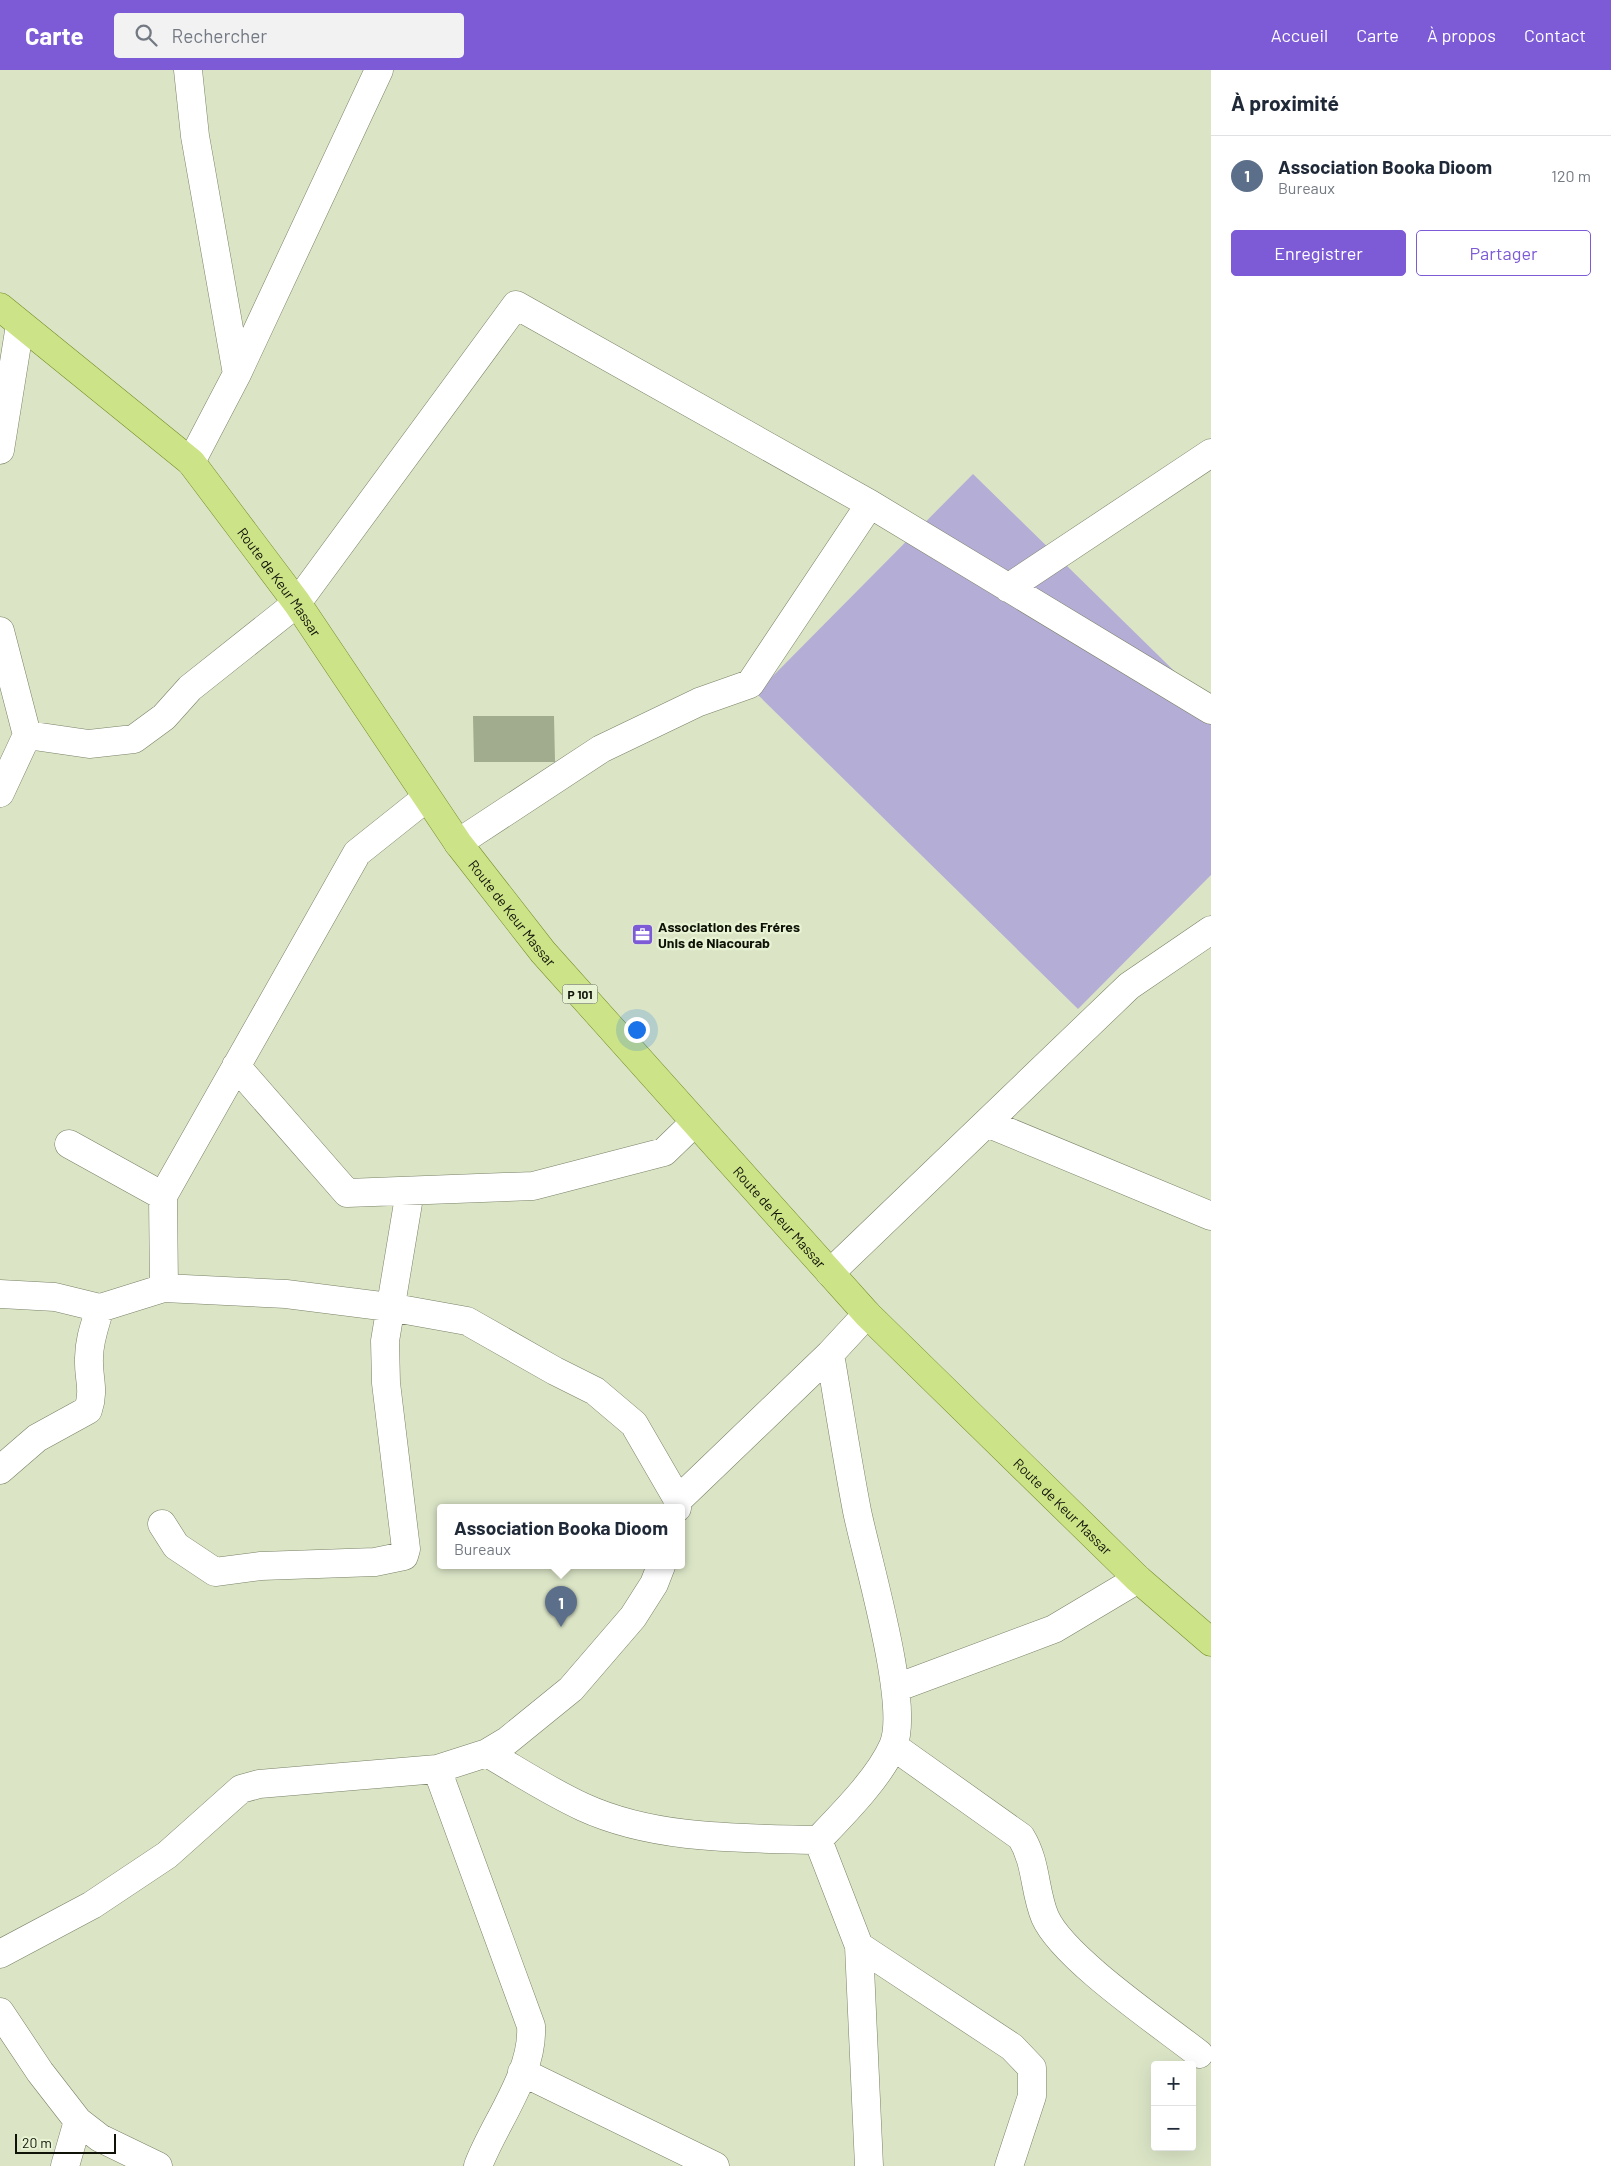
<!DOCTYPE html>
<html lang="fr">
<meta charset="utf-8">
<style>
:root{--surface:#fff;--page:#f2f2f3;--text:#1f2937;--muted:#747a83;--line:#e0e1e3;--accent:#7e5bd6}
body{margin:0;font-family:Barlow,sans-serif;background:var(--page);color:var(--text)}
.controls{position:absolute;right:15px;bottom:15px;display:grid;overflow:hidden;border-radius:5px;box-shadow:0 5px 20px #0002}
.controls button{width:45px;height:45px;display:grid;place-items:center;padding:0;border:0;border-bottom:1px solid var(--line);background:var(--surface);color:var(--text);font:25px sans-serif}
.scale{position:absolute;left:15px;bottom:12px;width:101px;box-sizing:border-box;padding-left:5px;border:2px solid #0f1207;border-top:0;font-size:14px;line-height:18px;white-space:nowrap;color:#0f1207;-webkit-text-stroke:4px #e8f3d3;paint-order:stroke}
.you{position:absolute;left:636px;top:959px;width:18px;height:18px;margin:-12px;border:4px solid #fff;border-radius:50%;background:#1a73e8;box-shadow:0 0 0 8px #1a73e833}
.badge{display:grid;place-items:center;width:32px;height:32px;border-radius:50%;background:var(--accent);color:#fff;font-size:16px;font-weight:700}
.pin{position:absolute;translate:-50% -41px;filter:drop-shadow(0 1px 2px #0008)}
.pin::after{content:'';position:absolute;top:26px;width:18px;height:15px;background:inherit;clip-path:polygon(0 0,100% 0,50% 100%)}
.popup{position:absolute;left:437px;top:1434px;width:248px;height:65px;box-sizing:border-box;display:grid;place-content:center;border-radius:5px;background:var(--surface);filter:drop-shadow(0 1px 4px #0005);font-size:16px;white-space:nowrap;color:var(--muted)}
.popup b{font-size:19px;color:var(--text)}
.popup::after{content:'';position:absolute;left:50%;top:100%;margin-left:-10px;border:10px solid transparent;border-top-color:var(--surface)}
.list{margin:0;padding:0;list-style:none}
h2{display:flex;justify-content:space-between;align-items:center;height:65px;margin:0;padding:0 20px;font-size:21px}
h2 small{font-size:16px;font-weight:400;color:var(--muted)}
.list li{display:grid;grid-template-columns:32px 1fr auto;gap:15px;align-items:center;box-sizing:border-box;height:80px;padding:0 20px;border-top:1px solid var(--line)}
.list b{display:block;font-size:19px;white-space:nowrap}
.list p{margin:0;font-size:16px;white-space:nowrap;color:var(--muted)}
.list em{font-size:16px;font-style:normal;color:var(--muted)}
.actions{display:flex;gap:10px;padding:15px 20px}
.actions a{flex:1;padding:11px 0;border:1px solid var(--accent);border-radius:5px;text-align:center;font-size:18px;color:var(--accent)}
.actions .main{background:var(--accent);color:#fff}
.icon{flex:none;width:28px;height:28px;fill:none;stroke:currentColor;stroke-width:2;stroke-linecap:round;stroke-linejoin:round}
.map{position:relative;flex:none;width:1211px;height:2096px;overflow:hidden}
header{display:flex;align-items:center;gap:30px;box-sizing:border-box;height:70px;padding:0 25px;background:var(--accent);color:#fff}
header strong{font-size:24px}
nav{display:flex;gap:28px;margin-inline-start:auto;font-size:18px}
.search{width:350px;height:45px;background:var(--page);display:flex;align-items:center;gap:12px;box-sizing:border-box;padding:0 18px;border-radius:5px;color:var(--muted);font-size:19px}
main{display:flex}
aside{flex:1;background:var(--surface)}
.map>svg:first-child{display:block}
</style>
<header>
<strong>Carte</strong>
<div class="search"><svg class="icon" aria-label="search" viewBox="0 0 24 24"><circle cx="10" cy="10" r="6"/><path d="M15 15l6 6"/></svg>Rechercher</div>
<nav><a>Accueil</a><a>Carte</a><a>À propos</a><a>Contact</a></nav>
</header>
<main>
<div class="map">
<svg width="1211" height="2096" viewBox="0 0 1211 2096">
<rect width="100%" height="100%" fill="#dbe5c6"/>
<path fill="#b4add6" d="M973 404 1211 637V805L1078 939 756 623Z"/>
<path fill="#a1ab8d" d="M473 646H554L555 692H474Z"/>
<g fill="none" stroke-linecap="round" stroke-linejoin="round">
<defs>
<path id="minor" d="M188 0 195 66 237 304
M0 380 20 255
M191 392 237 304 379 0
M1008 518 1211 383
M0 561 27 665 0 723
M27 665 89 674 134 669 164 647 190 618 297 533 516 235 870 434 1211 640
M458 773 601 679 699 632 750 614 870 434
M236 996 347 1123 533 1116 664 1082 695 1052
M987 1053 1211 1146
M69 1074 163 1126
M830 1203 1129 916 1211 860
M164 1218 163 1126 357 783 426 728
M0 1224 55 1227 100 1238 164 1218 286 1224 389 1237 467 1251 555 1301 595 1321 634 1354 678 1430
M0 1400 37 1368 88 1340C95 1319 88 1308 89 1288 89 1270 95 1255 100 1238
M677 1438 678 1430 830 1284 867 1244
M162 1454 176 1476 215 1502 261 1496 375 1492 404 1486 406 1479 386 1313 385 1271 410 1121
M896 1618 1054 1559 1138 1509
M893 1676 1021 1767C1037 1793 1034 1821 1045 1847 1063 1888 1161 1954 1199 1984
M487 1683C518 1701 550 1722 583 1737 655 1770 740 1768 818 1770 842 1745 879 1708 893 1676 911 1636 867 1490 857 1441 847 1389 839 1337 830 1284
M437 1699 531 1956C534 2004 494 2053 478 2096
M818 1770 859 1876 1012 1977 1032 1998V2026L1009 2096
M859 1876 869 2096
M0 1884 92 1835 167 1785 241 1719 259 1714 437 1699 487 1683 507 1671 571 1619 633 1547 654 1514 661 1496
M0 1942 40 2002 78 2051 100 2068 158 2096
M522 2002 715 2096
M65 2096 78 2051"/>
<g id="major">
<path id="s1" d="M0 237 191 392 297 533 458 773 543 882 867 1244 1138 1509 1211 1572"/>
</g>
</defs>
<use href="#minor" stroke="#788165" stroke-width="29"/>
<use href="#major" stroke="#758e28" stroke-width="29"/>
<use href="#minor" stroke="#fff" stroke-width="28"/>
<use href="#major" stroke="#cde388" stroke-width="28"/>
</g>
<defs>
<symbol id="office-square" viewBox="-11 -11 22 22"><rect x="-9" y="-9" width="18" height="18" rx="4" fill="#7e5bd6" stroke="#e8f3d3"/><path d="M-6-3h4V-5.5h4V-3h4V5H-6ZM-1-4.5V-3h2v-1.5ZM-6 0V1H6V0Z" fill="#fff"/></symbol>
</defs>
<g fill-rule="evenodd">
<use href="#office-square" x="630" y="852" width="25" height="25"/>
</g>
<g text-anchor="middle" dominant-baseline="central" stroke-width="4.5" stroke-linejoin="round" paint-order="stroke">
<rect fill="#e8f3d3" stroke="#505644" stroke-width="1" x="562.5" y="914.5" width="35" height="19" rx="4"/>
<g font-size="12" font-weight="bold" fill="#0f1207">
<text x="580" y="924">P 101</text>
</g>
<g font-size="14" fill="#0f1207" stroke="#e8f3d3">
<text stroke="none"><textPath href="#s1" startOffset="395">Route de Keur Massar</textPath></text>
<text stroke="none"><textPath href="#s1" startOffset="800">Route de Keur Massar</textPath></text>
<text stroke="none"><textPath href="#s1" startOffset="1205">Route de Keur Massar</textPath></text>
<text stroke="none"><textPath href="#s1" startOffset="1610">Route de Keur Massar</textPath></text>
</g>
<g font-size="14" font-weight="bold" fill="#0f1207" stroke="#e8f3d3" text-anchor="start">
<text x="658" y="856">Association des Fréres<tspan x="658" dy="16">Unis de Niacourab</tspan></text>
</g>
</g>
</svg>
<div class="controls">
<button>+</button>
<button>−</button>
</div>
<div class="scale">20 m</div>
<div class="you"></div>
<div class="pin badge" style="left:561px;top:1557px;background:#5c6f8a">1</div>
<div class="popup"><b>Association Booka Dioom</b>Bureaux</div>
</div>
<aside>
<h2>À proximité<small></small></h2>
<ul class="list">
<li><span class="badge" style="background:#5c6f8a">1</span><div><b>Association Booka Dioom</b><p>Bureaux</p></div><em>120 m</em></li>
</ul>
<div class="actions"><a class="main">Enregistrer</a><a>Partager</a></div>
</aside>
</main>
